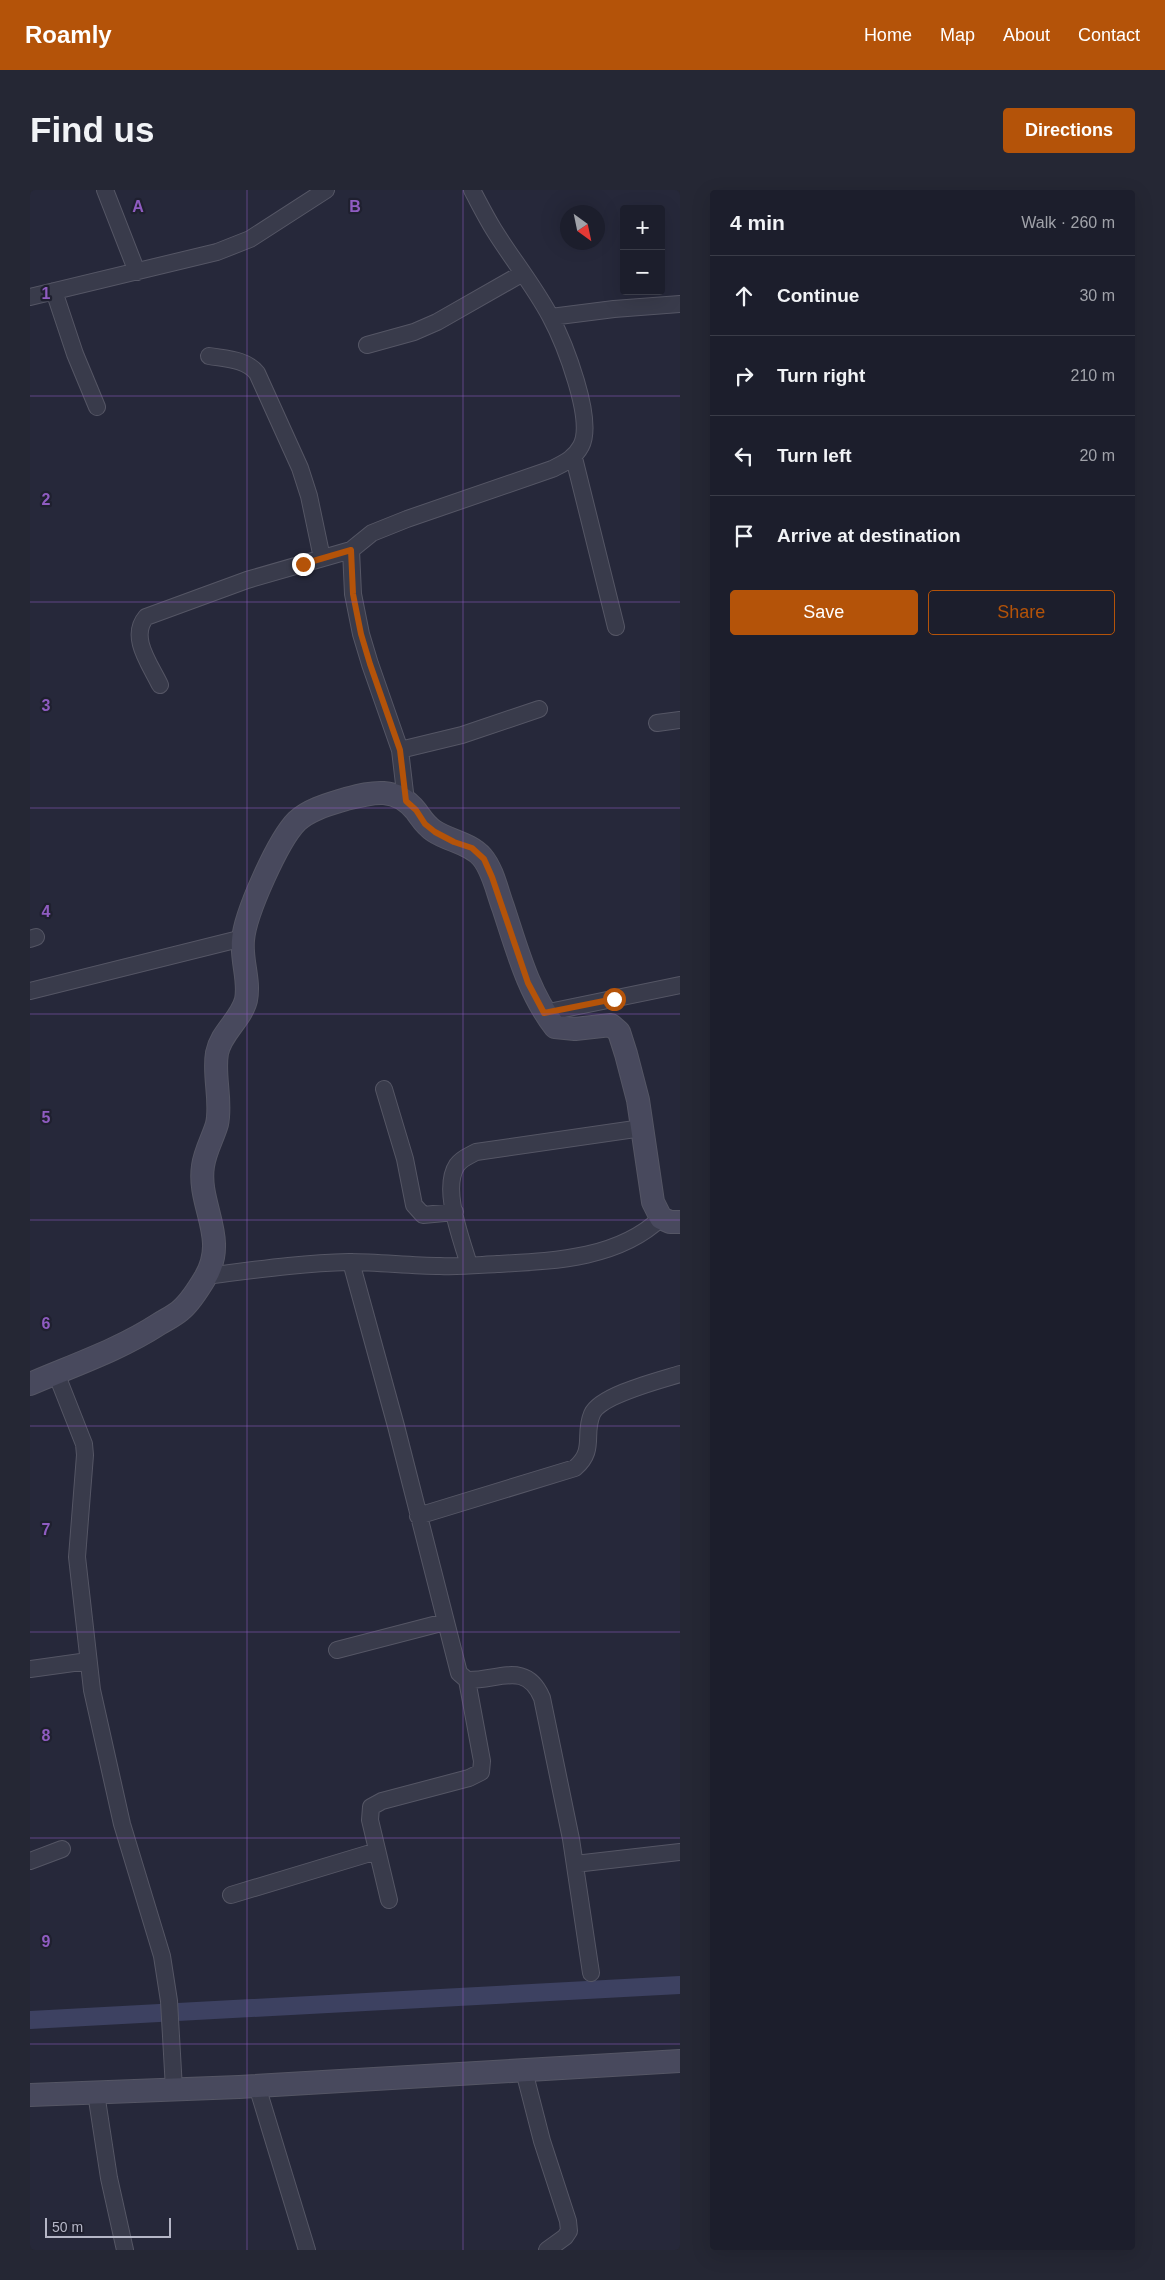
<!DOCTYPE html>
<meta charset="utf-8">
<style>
:root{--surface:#1c1e2c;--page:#252734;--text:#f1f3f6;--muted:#a0a2a9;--line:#3a3c48;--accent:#b45309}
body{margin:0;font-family:Arial,sans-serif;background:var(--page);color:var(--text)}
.controls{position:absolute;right:15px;top:15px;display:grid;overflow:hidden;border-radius:5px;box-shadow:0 5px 20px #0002}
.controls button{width:45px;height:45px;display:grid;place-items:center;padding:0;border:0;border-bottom:1px solid var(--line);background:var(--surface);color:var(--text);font:25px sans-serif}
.compass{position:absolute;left:530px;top:15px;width:45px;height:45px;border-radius:50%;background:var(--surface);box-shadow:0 5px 20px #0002;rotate:147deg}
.scale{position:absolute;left:15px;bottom:12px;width:126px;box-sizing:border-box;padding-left:5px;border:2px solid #b5b6c6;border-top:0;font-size:14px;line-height:18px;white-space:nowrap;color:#b5b6c6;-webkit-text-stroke:4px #1f202f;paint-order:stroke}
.stop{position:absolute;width:15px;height:15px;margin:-11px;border:4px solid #b45309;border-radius:50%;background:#fff}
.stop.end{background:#b45309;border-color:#fff;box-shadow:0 1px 5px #0008}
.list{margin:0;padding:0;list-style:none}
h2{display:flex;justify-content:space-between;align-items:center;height:65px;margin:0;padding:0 20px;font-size:21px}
h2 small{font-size:16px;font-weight:400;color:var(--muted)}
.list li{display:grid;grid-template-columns:32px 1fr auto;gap:15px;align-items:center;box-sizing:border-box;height:80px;padding:0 20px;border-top:1px solid var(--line)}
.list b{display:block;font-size:19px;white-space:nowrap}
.list em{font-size:16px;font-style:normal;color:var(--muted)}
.actions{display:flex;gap:10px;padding:15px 20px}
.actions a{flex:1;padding:11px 0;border:1px solid var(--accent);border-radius:5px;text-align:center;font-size:18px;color:var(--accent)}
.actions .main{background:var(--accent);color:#fff}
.icon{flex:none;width:28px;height:28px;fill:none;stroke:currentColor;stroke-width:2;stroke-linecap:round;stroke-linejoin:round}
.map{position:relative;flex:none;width:650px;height:2060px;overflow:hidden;border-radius:5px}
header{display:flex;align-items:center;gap:30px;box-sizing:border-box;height:70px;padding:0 25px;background:var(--accent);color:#fff}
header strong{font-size:24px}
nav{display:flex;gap:28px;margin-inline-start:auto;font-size:18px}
.intro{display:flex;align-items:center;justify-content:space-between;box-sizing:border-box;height:120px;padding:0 30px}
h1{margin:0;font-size:35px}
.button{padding:12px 22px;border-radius:5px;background:var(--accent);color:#fff;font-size:18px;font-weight:700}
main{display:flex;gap:30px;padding:0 30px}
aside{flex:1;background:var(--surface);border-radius:5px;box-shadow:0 5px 20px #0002}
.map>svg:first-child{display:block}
</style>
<header>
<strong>Roamly</strong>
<nav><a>Home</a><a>Map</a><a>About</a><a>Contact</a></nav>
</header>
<div class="intro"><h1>Find us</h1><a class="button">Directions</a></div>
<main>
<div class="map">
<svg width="650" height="2060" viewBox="0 0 650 2060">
<rect width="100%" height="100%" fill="#26283a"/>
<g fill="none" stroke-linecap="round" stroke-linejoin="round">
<path stroke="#3d4161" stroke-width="18" d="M0 1830 650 1795"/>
<defs>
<path id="street" d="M75 0 107 82
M24 101 45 164 67 217
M0 107 187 62 220 49 296 0
M521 127 584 119 650 114
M337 155 384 142 407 132 493 83
M179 166C196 169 216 169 227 183L270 278 279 306 292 368
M544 268 586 437
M130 495C120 474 99 447 116 427L217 390 321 360
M627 533 650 530
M370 560 432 545 509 519
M376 611 370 560 340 474 331 444 323 404 321 360 342 343 377 329 522 279C534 273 544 269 551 256 565 230 534 152 520 126 504 96 482 69 464 40 456 27 449 13 442 0
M0 749 6 747
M0 801 213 748
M514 823 650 795
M354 899 375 969 384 1015 393 1025 425 1022
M321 1072 366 1236 429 1483 437 1490C468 1491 496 1470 512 1508L541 1649 561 1783
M439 1075C432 1050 411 999 427 975 432 968 439 966 446 962L612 938
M176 1086C224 1080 271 1073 319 1072 350 1072 380 1076 410 1076 429 1077 448 1075 467 1074 523 1071 588 1069 631 1028
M26 1183 54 1254 55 1265 47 1367 62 1500 92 1634 132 1766 139 1811 144 1899
M388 1326 545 1278C566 1260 553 1245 562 1224 570 1205 631 1190 650 1184
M307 1460 415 1432
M0 1479 58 1471
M0 1671 32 1659
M545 1674 650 1662
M201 1705 347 1661
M359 1710 340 1630 341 1617 352 1611 439 1588 451 1582 452 1571 437 1490
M494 1881 512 1951 538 2031 539 2041 535 2047 517 2060
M227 1896 277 2060
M66 1903 79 1988 95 2060"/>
<path id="secondary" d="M0 1194C44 1175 89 1160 129 1134 137 1129 146 1125 152 1119 161 1111 169 1098 175 1088 199 1048 167 1015 173 976 175 961 183 948 187 934 192 911 183 886 187 863 191 842 211 830 216 810 220 790 211 771 213 750 215 724 248 650 267 631 280 619 300 614 316 609 343 602 366 596 386 621 392 629 395 635 404 641 419 651 440 653 452 667 463 680 467 701 473 717 487 759 498 802 525 837L545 839 581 835 589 842 596 864 608 910 623 1012 631 1028 640 1032H650
M0 1905 209 1897 650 1871"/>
</defs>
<use href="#street" stroke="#555665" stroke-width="18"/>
<use href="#secondary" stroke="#555665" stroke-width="24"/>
<use href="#street" stroke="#393b4b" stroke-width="16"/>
<use href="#secondary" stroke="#48495d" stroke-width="22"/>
</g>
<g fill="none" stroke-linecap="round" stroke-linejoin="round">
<path stroke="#b45309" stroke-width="6" d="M273 374 321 360 323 404 331 444 340 474 370 560 376 611 386 620 395 634 405 642 424 652 442 658 454 669 462 687 498 793 514 823 584 809"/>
</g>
<path fill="none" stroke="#8f5cc1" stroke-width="1" stroke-opacity="0.55" d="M217 0V2060M433 0V2060M0 206H650M0 412H650M0 618H650M0 824H650M0 1030H650M0 1236H650M0 1442H650M0 1648H650M0 1854H650"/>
<g font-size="16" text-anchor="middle" font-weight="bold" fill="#8f5cc1" stroke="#1f202f" stroke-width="4.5" stroke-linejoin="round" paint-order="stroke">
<text x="108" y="22">A</text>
<text x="325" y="22">B</text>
<text x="16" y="109">1</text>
<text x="16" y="315">2</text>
<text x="16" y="521">3</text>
<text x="16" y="727">4</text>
<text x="16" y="933">5</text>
<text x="16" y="1139">6</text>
<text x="16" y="1345">7</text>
<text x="16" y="1551">8</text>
<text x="16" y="1757">9</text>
</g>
</svg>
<div class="controls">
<button>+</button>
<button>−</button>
</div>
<svg class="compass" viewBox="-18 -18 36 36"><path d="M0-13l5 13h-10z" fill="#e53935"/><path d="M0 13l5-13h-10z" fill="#a0a2a9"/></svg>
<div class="scale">50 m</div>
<div class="stop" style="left:584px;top:809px"></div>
<div class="stop end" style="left:273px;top:374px"></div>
</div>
<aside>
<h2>4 min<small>Walk · 260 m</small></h2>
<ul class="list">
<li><svg class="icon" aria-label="ahead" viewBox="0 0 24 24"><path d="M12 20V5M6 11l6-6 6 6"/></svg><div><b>Continue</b></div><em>30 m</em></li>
<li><svg class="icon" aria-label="right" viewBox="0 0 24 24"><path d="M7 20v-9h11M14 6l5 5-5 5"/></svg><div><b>Turn right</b></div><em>210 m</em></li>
<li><svg class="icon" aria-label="left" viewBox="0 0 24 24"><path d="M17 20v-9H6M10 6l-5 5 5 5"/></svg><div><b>Turn left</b></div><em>20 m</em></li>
<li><svg class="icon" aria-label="arrive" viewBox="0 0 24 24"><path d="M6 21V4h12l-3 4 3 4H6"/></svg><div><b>Arrive at destination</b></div></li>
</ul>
<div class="actions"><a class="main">Save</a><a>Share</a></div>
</aside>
</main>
